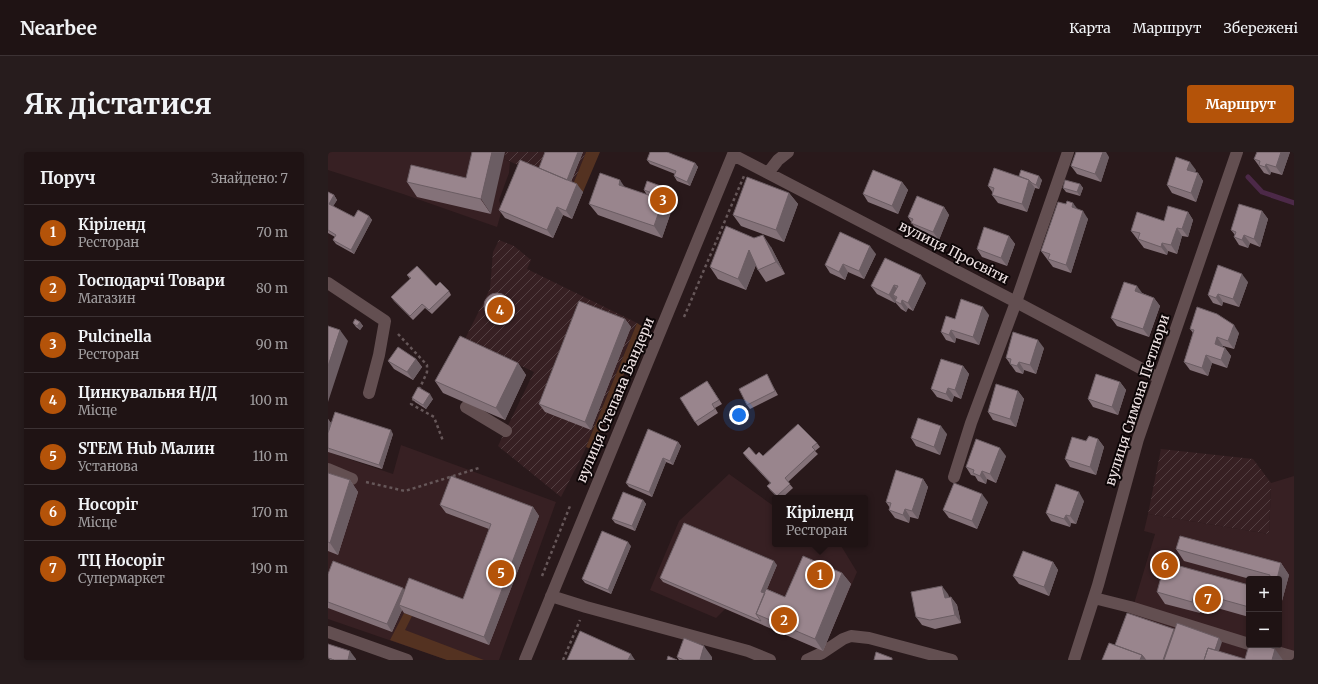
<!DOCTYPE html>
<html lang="uk">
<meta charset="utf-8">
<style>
:root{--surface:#1f1314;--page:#271c1d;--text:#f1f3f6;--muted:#a19ea0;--line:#3c3234;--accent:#b45309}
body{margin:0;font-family:Merriweather,serif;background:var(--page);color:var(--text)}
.controls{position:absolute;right:12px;bottom:12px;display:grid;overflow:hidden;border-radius:4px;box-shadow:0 2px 6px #0003}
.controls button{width:36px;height:36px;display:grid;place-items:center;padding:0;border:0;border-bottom:1px solid var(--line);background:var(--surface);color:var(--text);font:20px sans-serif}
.you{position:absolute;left:411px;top:263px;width:14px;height:14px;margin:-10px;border:3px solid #fff;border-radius:50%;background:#1a73e8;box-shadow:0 0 0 6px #1a73e833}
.badge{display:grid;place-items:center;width:26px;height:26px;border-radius:50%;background:var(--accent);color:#fff;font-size:13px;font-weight:700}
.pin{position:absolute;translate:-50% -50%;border:2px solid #fff;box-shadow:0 1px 4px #0006}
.popup{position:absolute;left:444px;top:343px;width:96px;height:52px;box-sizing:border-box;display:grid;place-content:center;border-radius:4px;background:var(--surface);filter:drop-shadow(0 1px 3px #0005);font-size:13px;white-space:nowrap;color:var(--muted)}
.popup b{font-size:15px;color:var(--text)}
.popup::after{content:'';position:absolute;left:50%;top:100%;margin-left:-8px;border:8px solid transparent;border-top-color:var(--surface)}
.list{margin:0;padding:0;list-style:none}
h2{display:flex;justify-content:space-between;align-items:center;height:52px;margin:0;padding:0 16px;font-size:17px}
h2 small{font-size:13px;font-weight:400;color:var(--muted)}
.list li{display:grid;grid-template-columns:26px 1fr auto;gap:12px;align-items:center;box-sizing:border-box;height:56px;padding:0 16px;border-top:1px solid var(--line)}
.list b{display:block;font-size:15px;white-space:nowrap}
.list p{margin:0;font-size:13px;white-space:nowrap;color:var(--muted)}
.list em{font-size:13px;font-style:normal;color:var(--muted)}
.map{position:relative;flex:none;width:966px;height:508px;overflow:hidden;border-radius:4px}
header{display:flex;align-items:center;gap:24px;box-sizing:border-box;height:56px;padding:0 20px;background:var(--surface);border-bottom:1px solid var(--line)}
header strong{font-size:19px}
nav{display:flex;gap:22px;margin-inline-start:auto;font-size:14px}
.intro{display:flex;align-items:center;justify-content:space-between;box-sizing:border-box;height:96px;padding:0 24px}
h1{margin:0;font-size:28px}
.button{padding:10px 18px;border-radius:4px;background:var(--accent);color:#fff;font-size:14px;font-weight:700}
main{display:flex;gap:24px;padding:0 24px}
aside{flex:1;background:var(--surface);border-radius:4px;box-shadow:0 2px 6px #0003}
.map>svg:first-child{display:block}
</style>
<header>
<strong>Nearbee</strong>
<nav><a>Карта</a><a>Маршрут</a><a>Збережені</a></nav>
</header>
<div class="intro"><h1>Як дістатися</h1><a class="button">Маршрут</a></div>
<main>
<aside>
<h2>Поруч<small>Знайдено: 7</small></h2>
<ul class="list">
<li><span class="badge">1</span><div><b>Кіріленд</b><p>Ресторан</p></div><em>70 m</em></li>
<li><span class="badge">2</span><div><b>Господарчі Товари</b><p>Магазин</p></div><em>80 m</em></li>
<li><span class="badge">3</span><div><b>Pulcinella</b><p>Ресторан</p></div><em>90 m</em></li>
<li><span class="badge">4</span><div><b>Цинкувальня Н/Д</b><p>Місце</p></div><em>100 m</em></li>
<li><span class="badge">5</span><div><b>STEM Hub Малин</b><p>Установа</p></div><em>110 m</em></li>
<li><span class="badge">6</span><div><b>Носоріг</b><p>Місце</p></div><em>170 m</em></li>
<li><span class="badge">7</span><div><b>ТЦ Носоріг</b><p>Супермаркет</p></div><em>190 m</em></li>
</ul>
</aside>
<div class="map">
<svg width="966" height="508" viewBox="0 0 966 508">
<defs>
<pattern id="industrial-furrows" width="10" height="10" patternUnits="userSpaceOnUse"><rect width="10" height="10" fill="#372023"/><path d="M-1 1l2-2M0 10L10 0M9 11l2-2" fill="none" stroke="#544043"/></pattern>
</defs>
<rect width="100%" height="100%" fill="#29191b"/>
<path fill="#372023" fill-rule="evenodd" d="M0 0H178L176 7 182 10 181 21 171 48 174 58 169 75 75 42 0 18Z
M73 293 228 350 171 508H119L0 467V300L65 322Z
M401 322 447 355V392H512L529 420 495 499 397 457 388 466 322 438 351 369Z
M966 324V508H840L802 465 827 382 816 379 820 362 941 382 943 331ZM921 427H951V493H921Z"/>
<path fill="url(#industrial-furrows)" d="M178 0H258L244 36 176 7Z
M171 88 186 94 203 108 199 117 309 171 256 300 233 345 170 294 206 220 137 187 162 137 165 100Z
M833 297 925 307 943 331 941 382 820 362Z"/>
<path fill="#543221" d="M258 0H272L255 40 244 35Z
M309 171 315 175 265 298 258 295Z
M76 461 84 464 77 478 156 508H119L62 488Z"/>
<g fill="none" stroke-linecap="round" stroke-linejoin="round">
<path stroke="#4c2948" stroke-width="5" d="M920 25 934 40 966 51"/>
<path stroke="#665759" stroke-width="2.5" stroke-dasharray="3 3" stroke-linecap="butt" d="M356 165 416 24
M70 182 99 213V220L91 238
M86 246 83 252 106 265 115 289
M38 330 77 339 151 316
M214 424 242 354
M235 508 252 468"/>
<path stroke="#634f51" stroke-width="12" d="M405 3 688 150 831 226
M440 21 450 8 460 0
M0 131 57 169 51 203 41 241
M138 255 178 279
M0 317 24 327
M626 325 643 271 688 150 740 0
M223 444 258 455 420 499 442 508
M766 446 802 455 921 492
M0 480 79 508
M935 496 966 505
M197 508 406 0
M479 508 494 501 515 487 523 484 541 486 624 508
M746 508 770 433 810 287 909 0"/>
</g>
<path fill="#847279" d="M217 0H255L243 30 255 40 244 67 235 63 225 86 177 66 171 58 211 16Z
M962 0 954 23 943 20 942 23 936 21 926 7Z
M781 5 773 30 749 22 743 14Z
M319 8 367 11 370 15 362 34 349 29 346 24 347 22 322 12Z
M868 18 867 20 870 21 875 29 868 50 844 41 839 33Z
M691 24 714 28 711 37 707 36 699 60 670 51 664 43 665 41 660 34Z
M138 26 163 62 89 45 79 30Z
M574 30 580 38 570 62 540 50 535 42Z
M752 32 755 36 752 44 738 40 735 36Z
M297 35 319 43 316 38 338 36 346 47 343 56 340 55 343 60 334 86 270 63 261 52Z
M0 40 6 43 9 48 5 54 26 65 41 64 44 68 26 102 8 92 5 88 7 85 0 81Z
M461 41 470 52 456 90 413 74 405 63Z
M616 55 621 63 611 88 589 79 580 65Z
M750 57 760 67 743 121 725 115 713 99Z
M934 59 940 67 932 95 922 91 920 96 911 93 906 85 907 83 903 78Z
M860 60 865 68 860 85 854 84 849 102 840 99 839 103 816 96 803 79 836 69Z
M681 84 687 92 679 114 654 105 649 97Z
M443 95 457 122 438 130 430 118 428 113 418 138 390 127 382 115Z
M548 102 536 127 520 120 517 128 502 121 497 113Z
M79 123 121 139 123 143 104 162 97 156 85 168 66 149 63 145 82 127Z
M920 130 911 155 895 150 894 154 885 151 880 143Z
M598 131 585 159 580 156 578 160 573 157 567 150V151L549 142 543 134Z
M814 141 826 146 832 154 821 185 789 174 783 166Z
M184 153 185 158 181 168 176 170 171 171 166 170 162 167 157 158Z
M661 163 651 193 628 186 627 191 618 188 613 180 627 167Z
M297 167 303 175 263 278 217 260 211 252Z
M32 170 35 174 32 178 28 175 25 171Z
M862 177 911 181 906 197 895 194 894 195 897 196 903 204 899 216 884 211 880 224 862 218 856 210 865 181Z
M716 196 708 222 696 218 695 222 688 220 678 206Z
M88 207 94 215 85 228 66 217 60 209Z
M190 211 198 223 177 268 115 241 107 229Z
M635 214 641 222 633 247 626 244 624 250 609 245 603 237Z
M441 227 450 243 422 257 419 253Z
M379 229 394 252 387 256 390 261 370 274 367 270Z
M792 230 798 238 790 263 765 255 760 247Z
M690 239 696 247 688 275 665 268 660 260Z
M84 246 105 247 98 257 87 250Z
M0 267 3 271 65 282 54 317 0 300Z
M619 282 612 303 588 294 583 286Z
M770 287 776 295 768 323 742 315 737 307 758 289Z
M350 290 353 294 345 313 338 310 324 345 301 335 298 331Z
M489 291 492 295 487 299 490 302 460 330 465 336 454 346H450L442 338 439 334 442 331 418 305 415 301 435 304Z
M678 304 668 331 659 327 658 332 650 329 647 324 643 323 638 315Z
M0 321 22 328 30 340 10 403 0 399Z
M595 327 600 335 590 367 582 365 581 371 567 366 561 358 562 356 558 350Z
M315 348 318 352 307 379 287 371 284 367Z
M756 349 748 372 743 371 742 375 723 369 718 361Z
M660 350 649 377 621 366 615 358Z
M112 353 205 355 211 364 161 493 76 461 74 458 64 480 0 456V422L76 438 135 447 161 377 118 361Z
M303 394 283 442 257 431 254 427Z
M848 397 953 411 961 423 951 460V427H922L856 409Z
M725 410 730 418 721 444 691 432 685 424Z
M449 413 439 437 457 445 514 421 523 432 495 499 335 430 332 426Z
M921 433V465L875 452 872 461 837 452 829 440Z
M620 442 621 446 623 445 629 453 633 471 607 477 594 473 588 465Z
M349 505H384V508H351Z"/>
<path fill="#6b5d63" d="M164 0H177L163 62 153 47Z
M250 0H255L241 34 238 30Z
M775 0H778L781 5 773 30 767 22Z
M953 0H962L954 23 948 15Z
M862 10 868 18 865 26 859 18Z
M367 11 370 15 362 34 359 30Z
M938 12 943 20 942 23 937 15Z
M870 21 875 29 868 50 863 41Z
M711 24 714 28 711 37 708 33Z
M292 28 300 40 291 33Z
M701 28 707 36 699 60 694 52Z
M574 30 580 38 570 62 564 54Z
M249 32 255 40 244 67 238 59Z
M752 32 755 36 752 44 749 40Z
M338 36 346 47 343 56 335 45Z
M461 41 470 52 456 90 448 78Z
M6 43 9 48 4 56 1 52Z
M335 48 343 60 334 86 326 74Z
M745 51 751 59 744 55Z
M229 55 235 63 225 86 219 78Z
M616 55 621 63 611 88 605 80Z
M755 59 760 67 743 121 738 113Z
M934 59 940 67 932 95 926 87Z
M860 60 865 68 860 85 854 77Z
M41 64 44 68 26 102 23 98Z
M849 76 854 84 849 102 843 93Z
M435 83 443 95 457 122 448 110Z
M916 83 922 91 920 96 914 88Z
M681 84 687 92 679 114 673 106Z
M834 91 840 99 839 103 833 95Z
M542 94 548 102 536 127 531 119Z
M421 98 429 110 418 138 410 127Z
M515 112 520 120 517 128 511 120Z
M914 122 920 130 911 155 905 147Z
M593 123 598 131 585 159 580 151Z
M566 133 572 141 569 145 565 143 569 147 567 151 561 143Z
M809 134 815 142 807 139Z
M890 142 895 150 894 154 888 146Z
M179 145 184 153 185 158 181 168 178 164Z
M826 146 832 154 821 185 815 177Z
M574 148 580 156 578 160 573 152Z
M655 155 661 163 651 193 645 185Z
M297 167 303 175 263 278 257 270Z
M32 170 35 174 32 178 29 174Z
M906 173 911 181 906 197 900 189Z
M12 178 20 189 0 250V214Z
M623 178 628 186 627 191 621 183Z
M889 185 895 194 892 200 887 192Z
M710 188 716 196 708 222 702 213Z
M897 196 903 204 899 216 893 208Z
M878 203 884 211 880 224 874 216Z
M88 207 94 215 85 228 79 220Z
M691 210 696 218 695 222 689 214Z
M190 211 198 223 177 268 168 256Z
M635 214 641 222 633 247 627 238Z
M792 230 798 238 790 263 784 255Z
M620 236 626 244 624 250 618 242Z
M690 239 696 247 688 275 682 267Z
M102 242 105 247 98 257 95 253Z
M0 267 6 275 0 293Z
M613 274 619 282 612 303 606 295Z
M63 278 65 282 54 317 51 313Z
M770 287 776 295 768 323 762 315Z
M350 290 353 294 345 313 342 309Z
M672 296 678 304 668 331 662 322Z
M335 306 338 310 324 345 321 340Z
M654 319 659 327 658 332 652 324Z
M595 327 600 335 590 367 584 359Z
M22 328 30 340 10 403 2 391Z
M751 340 756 349 748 372 742 364Z
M654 342 660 350 649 377 644 369Z
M315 348 318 352 307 379 304 374Z
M205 355 211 364 161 493 156 485Z
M577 357 582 365 581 371 575 363Z
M738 363 743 371 742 375 736 367Z
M300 390 303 394 283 442 280 438Z
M446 409 449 413 436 444 433 440Z
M725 410 730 418 721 444 716 435Z
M953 411 961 423 951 460V427H949Z
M514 421 523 432 495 499 487 487Z
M614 434 620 442 623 455 617 446Z
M75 436 80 444 71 453 74 458 64 480 59 472Z
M867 440 875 452 872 461 864 450Z
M623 445 629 453 633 471 627 463Z
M846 477 849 481 839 508H835Z
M891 486 894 490 888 508H884Z
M376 494 384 505V508H372Z
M947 497 955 508H944Z
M22 499 28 507V508H20Z
M303 502 307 508H300Z
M814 503 818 508H812Z"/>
<path fill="#99858d" stroke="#6b5d63" d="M144 0H164L153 47 79 30 83 13 138 26Z
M217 0H250L239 28 211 16Z
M322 0H339L367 11 359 30 346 24 348 19 319 8Z
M748 0H775L767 22 743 14Z
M929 0H953L948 15 938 12 937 15 931 13 932 9 926 7Z
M848 5 862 10 859 18 870 21 863 41 839 33Z
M192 8 249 32 238 59 229 55 219 78 171 58Z
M666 16 701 28 694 52 664 43 666 36 660 34Z
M545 18 574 30 564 54 535 42Z
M693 18 711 24 708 33 704 31 701 28 691 24Z
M272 21 292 28 291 33 335 48 326 74 261 52Z
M419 25 461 41 448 78 405 63Z
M737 28 752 32 749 40 735 36Z
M319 29 338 36 335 45 316 38Z
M0 40 6 43 1 52 26 65 30 58 41 64 23 98 5 88 8 83 0 78Z
M589 44 616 55 605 80 583 71 585 67 580 65Z
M739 49 745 51 744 55 755 59 738 113 720 107 722 102 713 99 730 50 738 52Z
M911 52 934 59 926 87 916 83 914 88 906 85 908 80 903 78Z
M840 54 860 60 854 77 849 76 843 93 834 91 833 95 810 87 812 81 803 79 809 60 836 69Z
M398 74 426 86 435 83 448 110 430 118 421 98 410 127 382 115Z
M656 75 681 84 673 106 649 97Z
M512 80 542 94 531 119 515 112 511 120 497 113Z
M557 106 593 123 580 151 574 148 573 152 567 149 569 145 565 143 570 134 566 133 561 143 543 134Z
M890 113 914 122 905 147 890 142 888 146 880 143Z
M89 114 108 134 112 130 121 139 101 158 94 152 82 164 63 145 83 126 79 123Z
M796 130 809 134 807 139 826 146 815 177 783 166Z
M156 154a13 13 0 1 1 26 0a13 13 0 1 1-26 0Z
M633 147 655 155 645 185 623 178 621 183 613 180 618 164 627 167Z
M251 149 297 167 257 270 211 252Z
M869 155 889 162 906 173 900 189 889 185 887 192 897 196 893 208 878 203 874 216 856 210 866 178 862 177Z
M27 167 32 170 29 174 25 171Z
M0 174 12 178 0 214Z
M685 180 710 188 702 213 691 210 689 214 682 212 683 207 678 206Z
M132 184 190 211 168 256 107 229Z
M70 195 88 207 79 220 60 209Z
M613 207 635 214 627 238 620 236 618 242 603 237Z
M439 222 447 239 419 253 411 237Z
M768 222 792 230 784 255 760 247Z
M379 229 391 248 384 252 387 257 367 270 352 246Z
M668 232 690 239 682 267 660 260Z
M90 235 102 242 95 253 84 246Z
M7 260 63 278 51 313 0 296V281Z
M590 266 613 274 606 295 583 286Z
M470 272 489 291 484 295 487 298 457 326 462 332 449 344 439 334 443 331 415 301 421 295 428 303 431 300 435 304Z
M320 277 350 290 342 309 335 306 321 340 298 331Z
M761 284 770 287 762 315 737 307 744 285 758 289Z
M648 287 672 296 662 322 654 319 652 324 645 321 646 318 638 315Z
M568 318 595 327 584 359 577 357 575 363 561 358 563 351 558 350Z
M0 321 22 328 2 391 0 390Z
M123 324 205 355 156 485 71 453 81 426 135 447 163 372 112 353Z
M626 331 654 342 644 369 615 358Z
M728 332 751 340 742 364 738 363 736 367 718 361Z
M295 340 315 348 304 374 284 367Z
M356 371 446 409 433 440 437 441 428 462 433 469 332 426Z
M274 379 300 390 280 438 254 427Z
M852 384 953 411 949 427H941L942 423 848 397Z
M695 399 725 410 716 435 685 424Z
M475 404 514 421 487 487 428 462 438 437 457 445Z
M5 409 75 436 59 472 0 450V422Z
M837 410 921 433V455L867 440 864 450 829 440Z
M614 434 617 446 623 445 627 463 602 468 588 465 583 440Z
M799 461 846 477 835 508H818L814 503 787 493Z
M849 471 891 486 887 498 880 496 876 508H836Z
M252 479 303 502 300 508H239Z
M356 486 376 494 372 508H356L349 505Z
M781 491 814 503 812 508H774Z
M0 492 22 499 20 508H6L0 506Z
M921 493H935L947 497 944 508H876L880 496 917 507Z
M548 500 564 506V508H546Z
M340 504 349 508H339Z
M0 506 6 508H0Z"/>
<g text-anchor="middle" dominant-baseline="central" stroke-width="4" stroke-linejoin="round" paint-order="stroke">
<g font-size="14" fill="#efe3e4" stroke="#0d0607">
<text transform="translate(626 100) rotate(27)">вулиця Просвіти</text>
<text transform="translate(287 248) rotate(-67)">вулиця Степана Бандери</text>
<text transform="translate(809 248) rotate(-72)">вулиця Симона Петлюри</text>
</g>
</g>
</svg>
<div class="controls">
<button>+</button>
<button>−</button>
</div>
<div class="you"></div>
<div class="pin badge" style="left:492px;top:423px">1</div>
<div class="popup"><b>Кіріленд</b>Ресторан</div>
<div class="pin badge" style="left:456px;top:468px">2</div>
<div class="pin badge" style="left:335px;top:48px">3</div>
<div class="pin badge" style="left:172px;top:158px">4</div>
<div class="pin badge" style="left:173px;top:421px">5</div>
<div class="pin badge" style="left:837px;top:413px">6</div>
<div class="pin badge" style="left:880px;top:447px">7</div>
</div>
</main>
